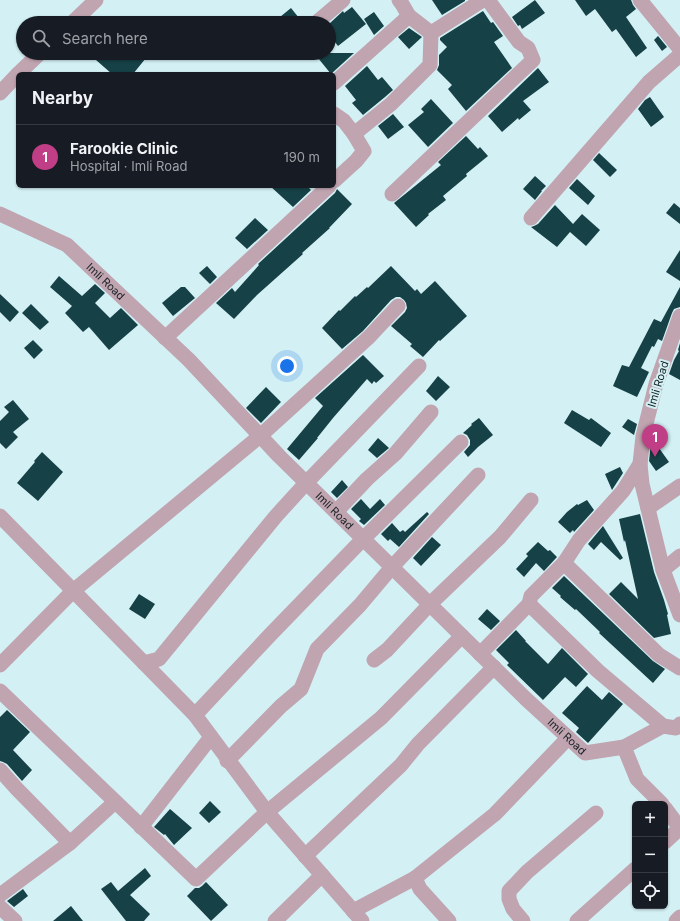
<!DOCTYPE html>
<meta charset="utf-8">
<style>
:root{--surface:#171b24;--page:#242831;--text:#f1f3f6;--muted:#9ea1a6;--line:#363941;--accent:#c03e85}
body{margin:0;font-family:Inter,sans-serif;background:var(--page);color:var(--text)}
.controls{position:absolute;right:12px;bottom:12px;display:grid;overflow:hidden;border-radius:6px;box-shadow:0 1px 3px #0004}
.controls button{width:36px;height:36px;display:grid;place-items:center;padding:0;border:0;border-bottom:1px solid var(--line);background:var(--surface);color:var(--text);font:20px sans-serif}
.you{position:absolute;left:287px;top:366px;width:14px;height:14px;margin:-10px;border:3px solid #fff;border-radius:50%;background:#1a73e8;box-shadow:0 0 0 6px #1a73e833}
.badge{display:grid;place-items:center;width:26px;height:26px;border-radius:50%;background:var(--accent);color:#fff;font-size:13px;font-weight:700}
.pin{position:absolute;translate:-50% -33px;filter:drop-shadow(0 1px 2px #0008)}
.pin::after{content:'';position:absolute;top:21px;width:14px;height:12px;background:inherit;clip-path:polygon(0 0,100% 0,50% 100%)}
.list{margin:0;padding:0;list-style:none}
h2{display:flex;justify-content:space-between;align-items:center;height:52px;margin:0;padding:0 16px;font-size:17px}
h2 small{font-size:13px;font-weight:400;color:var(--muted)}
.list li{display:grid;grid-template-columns:26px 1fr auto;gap:12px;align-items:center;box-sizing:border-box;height:64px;padding:0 16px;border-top:1px solid var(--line)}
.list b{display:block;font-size:15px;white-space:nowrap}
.list p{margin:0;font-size:13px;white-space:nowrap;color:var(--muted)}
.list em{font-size:13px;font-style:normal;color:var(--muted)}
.icon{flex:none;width:22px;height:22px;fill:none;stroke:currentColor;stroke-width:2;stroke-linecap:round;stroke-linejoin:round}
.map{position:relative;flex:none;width:680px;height:921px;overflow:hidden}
.search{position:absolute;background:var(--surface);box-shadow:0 1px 3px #0004;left:16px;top:16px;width:320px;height:44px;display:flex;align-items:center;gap:10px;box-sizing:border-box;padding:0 14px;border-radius:22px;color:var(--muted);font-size:15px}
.panel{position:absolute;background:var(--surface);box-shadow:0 1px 3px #0004;left:16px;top:72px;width:320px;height:116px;border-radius:6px}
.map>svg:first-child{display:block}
</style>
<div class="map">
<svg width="680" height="921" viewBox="0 0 680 921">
<rect width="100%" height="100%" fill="#d3f0f4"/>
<path fill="#164146" d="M432 0H465V1L442 15Z
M535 0 545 13 522 29 520 25 518 26 512 17Z
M575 0H631L633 5 636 9 626 17 647 48 636 57 616 29 612 32 595 9 586 16Z
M352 7 366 24 338 46 329 34V24L343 11 344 13Z
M291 8 303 23H285L280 17Z
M483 11 491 23 493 22 503 36 494 42 512 68 466 111 448 89 452 85 437 70 439 65V55L447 47 440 40V38Z
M374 12 384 26 374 35 364 19Z
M409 28 422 37 409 49 398 37Z
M658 36 667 47 662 51 654 40Z
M102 53H150L133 74H112L96 60Z
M316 53H354L331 74 318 58 319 57Z
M367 66 378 80 382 77 393 90 385 97 363 115 352 103 356 100 345 86Z
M538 68 549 82 523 101 531 110 519 120 518 118 502 132 488 116Z
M650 97 664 117 651 127 638 109 645 100Z
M431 99 453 123 428 147 408 125 424 112 421 109Z
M393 114 404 127 388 139 378 126Z
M466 136 478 149 480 147 488 156 466 174 467 176 443 196 446 200 428 214 429 215 416 227 394 203 441 165 438 162Z
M599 153 617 170 610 177 593 160Z
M535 176 546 186 541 191H542L535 200 523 189Z
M577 179 595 196 588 205 569 188Z
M270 186H307L311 190 293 207Z
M337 189 352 204 329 228H330L302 253 303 254 257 295 234 319 216 303 232 288 235 292 259 265 258 264 335 193Z
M674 203 680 208V224L666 213Z
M555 205 573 224 582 214 600 230 586 246 570 232 557 247 531 227 534 226 538 224Z
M255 218 268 230 247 249 235 238Z
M680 250V281L666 272Z
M207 266 217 277 210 284 199 273Z
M391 266 415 291 417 289 421 294 435 281 467 316 440 341 439 340 423 357 410 346 412 344 391 326 405 312 407 308 406 303 404 300 400 297H396L391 300 363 331 342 349 322 328 339 310 340 311 355 296 356 297 367 287 368 288Z
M59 276 82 296 95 284 105 293 95 303 110 318 121 308 138 325 109 350 89 327 83 332 65 313 72 306 50 287Z
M181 287H185L195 298 173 316 162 303Z
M680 287V307L674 309 672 313 662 341 658 339 654 347 652 346 641 368 649 372 637 397 613 386 622 365 629 367 654 319 661 322Z
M0 294 19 312 10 322 0 312Z
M31 304 49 322 40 330 22 313Z
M33 340 43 350 34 359 24 348Z
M680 343V380L669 374 674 360 679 351 678 350Z
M363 355 384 376 376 383 374 381 372 384 367 379 333 418 317 438H318L299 460 287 449 323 406 315 398Z
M438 376 450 387 436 401 426 391Z
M266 387 281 402 261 423 246 408Z
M13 400 29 419 13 432 18 437 6 449 0 443V421L9 412 4 407Z
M572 410 589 420 591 418 611 433 601 447 564 423Z
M479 418 493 435 478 447 468 457 464 452 470 445V440L467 435 463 433 472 425 471 424Z
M628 419 637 424 634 435 622 427Z
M378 438 389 448 377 458 368 450Z
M654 441 669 462 656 471 649 461 651 443Z
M42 452 63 472 38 501 17 483 35 462 34 461Z
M620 467 623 473 612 490 605 474Z
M342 480 348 487 337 498 331 492Z
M361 499 370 509 380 499 385 505 364 525 359 521 361 519 351 509Z
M587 500 594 510 574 532 573 530 570 533 558 522 567 512 577 504 578 505Z
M427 512 429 514 399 547 390 539 388 541 381 534 392 523 400 532 403 530 405 532Z
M640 514 654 572 664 600 668 614 667 615 671 634 654 638 609 594 621 582 638 599 625 540 624 542 619 519Z
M603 526 623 558 620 560 601 542 594 550 588 544Z
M432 537 441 545 421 566 413 558Z
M538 542 548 551 550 550 557 557 544 571 536 563 524 577 516 569 528 556 526 554Z
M564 576 653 661 665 669 653 683 599 633 600 632 576 609 575 610 560 597 561 596 552 588Z
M139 594 155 604 145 619 129 609Z
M487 609 500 621 491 630 478 619Z
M516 630 526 641H525L548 664 562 648 588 674 576 687 565 677 543 700 507 665 509 663 496 650Z
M587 686 602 700 609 692 623 704 588 743 576 732 579 728 562 713Z
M7 710 30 732 13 750 32 770 22 781 7 764 3 762 0 761V717Z
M210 801 221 812 209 823 199 813Z
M170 809 192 828 174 845 165 834 164 835 154 827Z
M145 868 151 876 130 895 150 914 144 921H126L101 889 111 882 118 891Z
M206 882 228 905 211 921 187 896 195 888H199L202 886Z
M23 889 28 896 14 907 7 901Z
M71 906 83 921H53Z"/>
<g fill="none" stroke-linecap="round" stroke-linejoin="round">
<g stroke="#c0a4b0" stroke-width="15">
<path d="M399 0 402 4 409 16 431 33"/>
<path d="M640 0 680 49"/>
<path d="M72 23 96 0"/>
<path d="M316 23 343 0"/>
<path d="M431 33 483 0"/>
<path d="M18 74 40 53"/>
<path d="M334 83 409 16"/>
<path d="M0 93 18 74"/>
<path d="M334 114 344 121 354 134 364 151 356 161 334 181"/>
<path d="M354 134 391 104 430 65 431 33"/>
<path d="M392 194 533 60 528 48 519 42 488 0"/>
<path id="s1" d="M0 214 67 245 189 360 279 456 526 699 585 753 624 747 663 726 676 728 680 724"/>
<path d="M531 218 649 82 680 55"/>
<path d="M680 316 656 384 643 436 640 464 642 484 663 570 680 615"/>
<path d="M165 338 329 186"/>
<path d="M648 508 680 486"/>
<path d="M336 512 367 479 395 454 431 412"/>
<path d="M0 516 195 715 267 812 362 921"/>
<path d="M564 563 659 655 680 668"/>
<path d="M663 570 680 556"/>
<path d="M529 604 598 671 663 726"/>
<path d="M480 654 529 604 531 596 564 563 579 540 623 491 640 464"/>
<path d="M374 660 387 650 430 604 500 537 531 500"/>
<path d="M144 663 159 659 276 516 306 483 419 366"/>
<path d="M0 665 73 591 260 436 369 337 398 306"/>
<path d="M0 691 196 879 267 812 381 718 462 636"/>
<path d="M195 715 270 635 363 539 461 442"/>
<path d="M624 747 637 779 662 804"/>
<path d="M227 761 281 706 301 689 317 649 360 605 392 567 478 475"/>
<path d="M0 770 17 789 70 843 115 802"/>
<path d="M665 808 680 828"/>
<path d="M141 827 211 737"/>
<path d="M665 842 680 828"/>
<path d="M305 856 401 765 418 744 494 667"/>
<path d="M0 895 70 843"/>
<path d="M0 907 15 921"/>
<path d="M353 911 415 878"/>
<path d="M275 921 322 875"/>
<path d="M449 921 420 889 415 878 495 814 568 738"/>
<path d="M523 921 513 909 509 899V891L527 872 596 813"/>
<path d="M577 921 635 869"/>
<path d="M676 921 680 917"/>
</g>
</g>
<g text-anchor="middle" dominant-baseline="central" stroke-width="4" stroke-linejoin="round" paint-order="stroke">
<g font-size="11" fill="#162022" stroke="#d3f0f4">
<text stroke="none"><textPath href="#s1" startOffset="127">Imli Road</textPath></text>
<text transform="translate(658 384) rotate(-73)">Imli Road</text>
<text stroke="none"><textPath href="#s1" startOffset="451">Imli Road</textPath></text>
<text stroke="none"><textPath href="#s1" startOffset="775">Imli Road</textPath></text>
</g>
</g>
</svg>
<div class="controls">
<button>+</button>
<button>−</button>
<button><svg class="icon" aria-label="locate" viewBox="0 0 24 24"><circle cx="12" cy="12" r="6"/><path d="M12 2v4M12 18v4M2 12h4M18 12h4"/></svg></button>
</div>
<div class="you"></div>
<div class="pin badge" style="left:655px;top:457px">1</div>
<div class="search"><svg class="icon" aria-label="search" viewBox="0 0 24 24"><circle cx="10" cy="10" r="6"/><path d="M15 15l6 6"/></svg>Search here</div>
<section class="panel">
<h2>Nearby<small></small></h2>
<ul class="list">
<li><span class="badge">1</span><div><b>Farookie Clinic</b><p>Hospital · Imli Road</p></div><em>190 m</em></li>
</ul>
</section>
</div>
